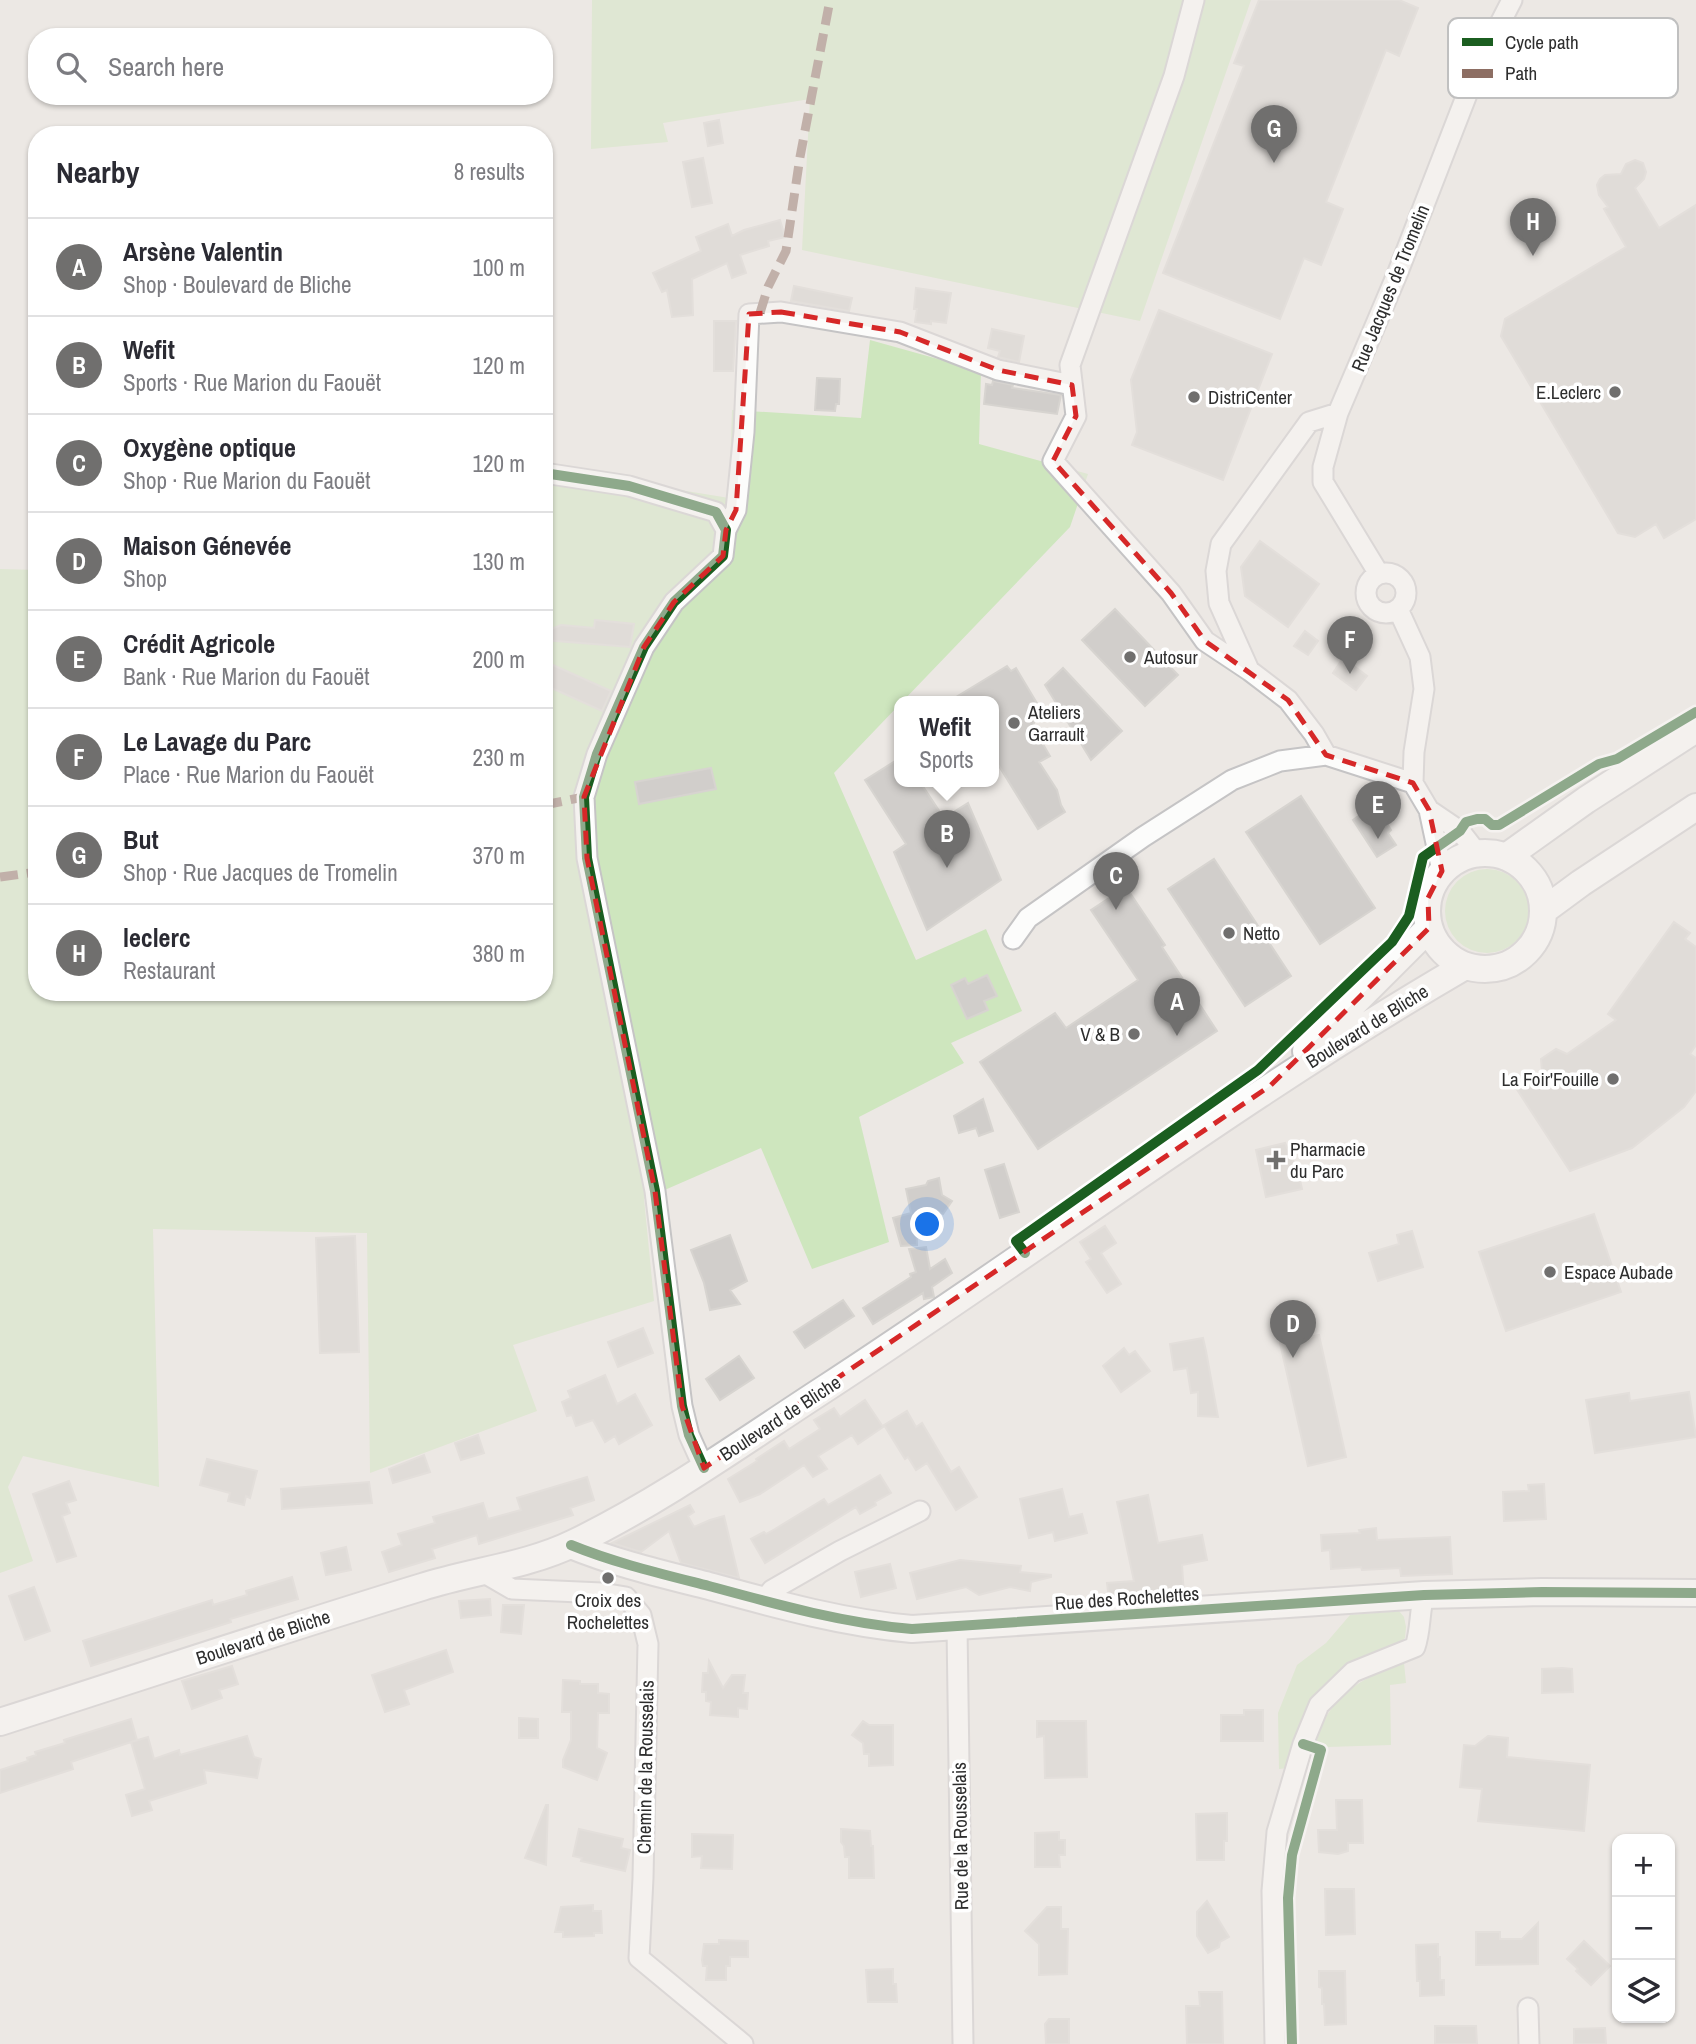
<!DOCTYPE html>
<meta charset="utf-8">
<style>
:root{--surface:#fff;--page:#f7f7f7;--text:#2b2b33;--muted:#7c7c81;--line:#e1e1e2;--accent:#706f6e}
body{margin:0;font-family:"Archivo Narrow",sans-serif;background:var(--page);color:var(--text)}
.controls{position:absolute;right:21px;bottom:21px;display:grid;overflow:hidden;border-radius:14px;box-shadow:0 2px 5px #0004}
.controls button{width:63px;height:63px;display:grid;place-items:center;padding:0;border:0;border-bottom:2px solid var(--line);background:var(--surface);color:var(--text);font:35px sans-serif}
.you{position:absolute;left:928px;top:1225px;width:24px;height:24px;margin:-18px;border:5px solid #fff;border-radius:50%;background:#1a73e8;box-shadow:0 0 0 10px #1a73e833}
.badge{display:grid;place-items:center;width:46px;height:46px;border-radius:50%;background:var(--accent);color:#fff;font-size:23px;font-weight:700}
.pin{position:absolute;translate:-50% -58px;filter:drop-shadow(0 2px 4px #0008)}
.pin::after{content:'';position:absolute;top:37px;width:24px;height:21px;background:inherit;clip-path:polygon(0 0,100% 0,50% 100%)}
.popup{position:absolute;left:894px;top:696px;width:105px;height:91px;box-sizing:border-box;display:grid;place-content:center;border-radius:14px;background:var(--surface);filter:drop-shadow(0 2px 5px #0005);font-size:23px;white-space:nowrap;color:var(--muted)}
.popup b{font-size:26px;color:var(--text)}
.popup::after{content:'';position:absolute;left:50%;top:100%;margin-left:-14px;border:14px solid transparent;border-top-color:var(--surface)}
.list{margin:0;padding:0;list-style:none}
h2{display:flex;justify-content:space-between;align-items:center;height:91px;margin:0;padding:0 28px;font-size:30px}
h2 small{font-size:23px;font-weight:400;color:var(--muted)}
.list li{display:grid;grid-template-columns:46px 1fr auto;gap:21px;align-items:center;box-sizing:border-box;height:98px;padding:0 28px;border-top:2px solid var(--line)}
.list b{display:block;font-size:26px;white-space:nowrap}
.list p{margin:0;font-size:23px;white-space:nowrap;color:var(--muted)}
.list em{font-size:23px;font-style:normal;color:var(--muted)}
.icon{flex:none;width:38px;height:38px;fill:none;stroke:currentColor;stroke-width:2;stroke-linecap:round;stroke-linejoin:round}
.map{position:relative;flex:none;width:1696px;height:2044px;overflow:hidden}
.search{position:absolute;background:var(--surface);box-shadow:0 2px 5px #0004;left:28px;top:28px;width:525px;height:77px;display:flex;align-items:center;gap:18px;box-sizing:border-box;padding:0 24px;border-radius:28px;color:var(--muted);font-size:26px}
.panel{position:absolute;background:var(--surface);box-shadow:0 2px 5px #0004;left:28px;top:126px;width:525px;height:875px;border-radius:28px}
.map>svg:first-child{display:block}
</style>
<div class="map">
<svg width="1696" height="2044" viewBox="0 0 1696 2044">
<rect width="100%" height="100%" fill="#ece8e4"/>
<path fill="#cee6be" d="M592 0H1251L1140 321 802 250 810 99 663 123 668 142 591 149Z
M870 340 981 371 979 444 1088 474 1070 527 902 702H900V704L834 773 916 960 986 929 1022 1011 951 1043 964 1063 859 1117 889 1242 812 1269 761 1148 644 1199 654 1301 513 1345 537 1411 370 1473 367 1233 153 1229 159 1487 23 1456 8 1487 33 1561 0 1573V569L37 570V992H544V465L582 474 729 498 732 410 861 418Z
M1445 911a42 42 0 1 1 84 0a42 42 0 1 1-84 0Z
M1399 1611 1404 1617 1406 1627 1405 1638 1397 1647 1349 1667 1288 1768 1279 1769 1278 1713 1297 1665 1326 1643 1350 1615Z
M1404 1663 1406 1683 1390 1685 1391 1745 1327 1747 1313 1742C1334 1694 1356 1680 1404 1663Z"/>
<path fill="#d1cecb" stroke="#d7d4d0" stroke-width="2" d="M1259 0H1399L1418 8 1399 56 1386 50 1326 202 1343 209 1321 265 1304 258 1280 319 1163 273 1244 66 1234 63Z
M719 120 723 143 708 146 704 123Z
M703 158 712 203 692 207 683 162Z
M1635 160 1643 163 1646 172 1644 179 1635 188 1659 228 1696 205V519L1664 538 1656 524 1635 537 1618 533 1501 336 1505 319 1626 247 1604 209 1608 207 1599 195 1597 185 1600 179 1605 175 1621 174 1626 164Z
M780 220 785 237 768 241 769 246 740 255 746 273 732 278 727 263 692 279 693 315 672 317 667 290 662 292 653 273 701 251 696 237 728 224 732 236 744 230Z
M794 286 852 298 849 311 791 301Z
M916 288 951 293 946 323 931 321V324L915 322 917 309H914Z
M1159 310 1272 354 1223 480 1132 445 1137 432 1131 380Z
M714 321H736L733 371H714Z
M992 329 1024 336 1019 362 998 357 1000 351 988 348Z
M817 378 840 379 839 404H836L835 411 815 410Z
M993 381 1013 385 1012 388 1061 395 1057 414 984 404 986 384 992 385Z
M1260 541 1319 584 1288 627 1245 596 1241 567Z
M1115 609 1178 675 1145 706 1082 640Z
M595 620 634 624 630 647 544 640V632L561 625 594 628Z
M1305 631 1318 641 1308 655 1294 646Z
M1343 658 1367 676 1356 690 1333 673Z
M544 661 611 691 602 711 547 686 548 684 544 680Z
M1007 666 1011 671 1016 668 1038 705 1033 727 1050 756 1039 762 1057 790 1061 805 1065 812 1038 829 994 758V702H948Z
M1063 668 1122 731 1091 760 1045 685Z
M900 758V782H920L944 818 968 803 1001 880 927 930 894 852 906 844 865 780Z
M711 768 716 789 639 804 635 782Z
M1301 796 1375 908 1320 944 1246 832Z
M1371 807 1379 820 1383 817 1391 830 1388 833 1396 845 1377 857 1353 820Z
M1214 859 1291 976 1245 1006 1168 889Z
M1126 887 1165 945 1162 947 1217 1031 1038 1149 980 1062 1055 1013 1066 1028 1138 980 1091 910Z
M1674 922 1690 933 1685 939 1696 947V1045L1690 1054 1696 1058V1091L1684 1107 1632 1148 1570 1171 1516 1088 1542 1071 1541 1059 1556 1049 1567 1054 1616 1020 1608 1014Z
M987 975 997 996 984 1001 988 1010 967 1019 951 985 965 978 968 984Z
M983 1099 993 1131 979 1136 976 1128 959 1133 954 1116Z
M1285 1143 1298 1171 1302 1189 1266 1197 1256 1150Z
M1004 1164 1019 1212 1000 1218 985 1170Z
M939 1178 942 1195 952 1201 943 1214 934 1209 916 1213 917 1245 901 1246 893 1218 911 1213 906 1189 926 1185 928 1181Z
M1594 1214 1621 1292 1506 1331 1479 1252Z
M1105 1226 1116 1243 1101 1253 1121 1284 1107 1293 1086 1262 1091 1259 1080 1242Z
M1412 1231 1423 1267 1378 1281 1369 1253 1399 1244 1397 1235Z
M730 1235 747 1281 730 1290 740 1304 710 1310 704 1283 691 1250Z
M355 1236 359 1352 320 1353 316 1238Z
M926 1247 930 1269 945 1259 952 1273 932 1287 934 1297 924 1299 923 1293 873 1324 863 1308 911 1277 910 1274 916 1272 909 1249Z
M843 1300 854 1316 805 1348 794 1332Z
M643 1328 653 1353 618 1367 608 1342Z
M1319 1335 1346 1457 1308 1466 1280 1343Z
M1203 1338 1206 1351 1218 1417 1198 1416V1392L1191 1393 1187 1368 1174 1370 1170 1344Z
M1124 1348 1129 1355 1135 1351 1150 1371 1121 1392 1103 1366Z
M739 1356 754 1378 720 1400 706 1379Z
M605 1375 617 1404 635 1394 652 1425 619 1444 615 1436 605 1442 593 1420 576 1426 572 1415 567 1416 562 1402 571 1398 568 1391Z
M1689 1392 1696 1437 1595 1453 1586 1400 1629 1393 1630 1401Z
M865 1400 883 1427 858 1444 852 1435 818 1456 827 1469 813 1477 804 1465 760 1494 740 1502 728 1479 757 1461 756 1459 784 1441 789 1449 820 1429 814 1420 834 1408 840 1417Z
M907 1411 916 1427 922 1423 951 1472 959 1467 977 1497 956 1510 927 1463 916 1470 908 1457 905 1459 884 1425Z
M478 1435 484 1453 461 1460 455 1443Z
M424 1455 430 1472 393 1483 389 1469Z
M207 1459 257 1471 250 1498 246 1496 244 1505 228 1501 230 1493 200 1485Z
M880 1475 891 1493 875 1502 876 1505 860 1514 856 1507 765 1563 751 1539 764 1532 766 1534 775 1529 824 1499 828 1505Z
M587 1477 594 1500 570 1508 573 1515 479 1544 477 1535 432 1549 435 1558 389 1572 382 1552 402 1545 398 1534 435 1523 433 1517 483 1503 488 1519 521 1510 517 1498Z
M69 1481 76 1500 66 1503 70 1513 62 1516 76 1556 57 1562 33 1494Z
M369 1482 372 1503 282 1509 281 1489Z
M1544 1484 1546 1519 1504 1521 1503 1492 1529 1491 1528 1485Z
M1062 1489 1069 1517 1082 1514 1087 1533 1055 1541 1053 1532 1029 1538 1020 1499Z
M1148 1495 1158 1543 1202 1535 1207 1560 1182 1565 1184 1595 1109 1600 1107 1583 1134 1581 1117 1502Z
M690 1505 694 1512 688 1516 694 1527 710 1520 724 1516 739 1578 681 1563 669 1531 641 1552 612 1543Z
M1376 1528 1377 1540 1450 1537 1452 1574 1401 1576 1400 1568 1362 1570 1361 1567 1331 1569 1330 1550 1322 1551 1321 1535 1360 1533 1359 1530Z
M346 1547 351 1570 326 1575 321 1553Z
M960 1560 1021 1566 1020 1572 1051 1575V1577L1031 1582 1030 1591 1010 1587 979 1595 966 1587 917 1599 910 1573Z
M890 1564 896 1588 861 1597 855 1572Z
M292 1577 298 1599 230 1619 231 1622 91 1666 83 1641 212 1600 213 1605 247 1595 246 1591Z
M34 1587 50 1631 25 1640 9 1596Z
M490 1599 491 1615 461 1618 459 1601Z
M503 1605H524L521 1634 501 1632Z
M446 1650 453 1672 404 1690 409 1704 385 1712 372 1675Z
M709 1661 723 1688 732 1675H745L743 1693H748L747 1709 738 1708V1717L710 1715 711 1702 706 1701V1692H702L703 1673H708Z
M232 1666 238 1684 219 1690 222 1698 192 1709 182 1681Z
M1562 1668 1572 1669 1573 1692 1542 1693V1669Z
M563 1680 580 1681V1684H598V1693L609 1694V1713H598L597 1748 607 1753 597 1780 563 1767V1760L571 1740V1712H562Z
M1244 1710H1263V1741H1221V1715H1244Z
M519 1718 538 1719V1738H519Z
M131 1719 137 1740 71 1762 73 1769 0 1793V1770L28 1761 27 1758 36 1755 35 1752 65 1743 64 1740Z
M863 1721 869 1725H893V1765L869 1766V1754H864L863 1743 852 1735Z
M1037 1721H1086L1087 1777 1045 1778 1044 1736 1037 1737Z
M247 1736 254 1757 261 1759 257 1778 204 1770 206 1783 149 1801 152 1810 132 1816 126 1795 145 1789 131 1742 148 1737 154 1759 179 1750 180 1755Z
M1488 1736 1508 1738 1507 1757 1590 1765 1584 1831 1478 1821 1482 1789 1460 1787 1464 1745 1475 1746Z
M1336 1800H1362L1363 1843H1348V1851L1338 1854 1319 1852 1318 1830H1337Z
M546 1805H548L546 1865 525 1858Z
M1227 1813V1841H1224V1860H1197L1196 1814Z
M579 1829 623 1839 621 1848 630 1850 625 1871 581 1861 582 1858 573 1856Z
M841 1829 870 1831 871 1846H873L874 1878H849V1857H845L844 1846 841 1842Z
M1059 1832V1840H1065V1855H1059L1060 1867H1035V1833Z
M692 1834 733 1835 732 1869 701 1868 702 1856 692 1857Z
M1325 1889H1354L1355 1934 1326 1935Z
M1207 1901 1229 1937 1220 1942 1219 1947 1208 1953 1197 1936V1912Z
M593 1905V1911H601L602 1933H594V1936L563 1937V1932H555L561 1907Z
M1047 1907H1061V1929H1068L1067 1974 1039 1975V1944L1025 1931Z
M1538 1923V1964L1476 1965V1932H1500V1939H1522Z
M719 1940 748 1941V1957H730V1966H726V1980H706L707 1966H703L702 1960 704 1944H719Z
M1584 1941 1610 1966 1591 1985 1576 1971 1578 1969 1567 1959Z
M1438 1944V1957H1440V1980H1444V1995L1420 1996V1981H1417L1416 1945Z
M893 1969V1984H896L897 2002H868L866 1970Z
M1319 1971H1345L1346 2024 1325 2025 1324 2004H1322V1988L1319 1987Z
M1199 1992H1222L1223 2044H1187L1186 2006H1200Z
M1049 2019H1069V2044H1046L1045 2024Z
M1435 2026H1476L1477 2044H1435Z
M1605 2028 1606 2044H1574V2029Z"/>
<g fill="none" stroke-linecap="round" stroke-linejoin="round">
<defs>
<path id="street" d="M1194 0 1174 76 1070 365 1076 416 1053 461 1171 593 1205 641 1250 671 1288 700 1314 734 1326 755
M544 473 629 486 716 512 726 530 723 556 674 602 644 647 597 754 584 797 587 858 655 1191 682 1406 689 1435 704 1468
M726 530 736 510 744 432 749 314 781 312 900 332 998 370 1072 385
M1366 593a20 20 0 1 1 40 0a20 20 0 1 1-40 0Z
M1379 574 1323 482V467L1338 413 1398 272 1478 66 1512 0
M1398 609 1420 657 1424 689 1414 752 1413 783
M1249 670 1219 603 1216 571 1221 544 1309 422 1338 413
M1429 810 1460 831 1477 853
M1013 939 1028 918 1143 837 1232 780 1280 761 1326 755 1413 783 1429 810 1442 871
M481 1571 512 1589 602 1593 626 1597 641 1615 648 1644 643 1878 639 1958 743 2044
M764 1600 772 1590 840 1551 920 1511
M957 1627 963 2044
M1528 2008 1529 2044
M1275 2044 1272 1891 1277 1832 1303 1744 1319 1705 1353 1672 1415 1647C1421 1630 1419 1613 1424 1595"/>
<path id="secondary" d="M1427 911a58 58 0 1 1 116 0a58 58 0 1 1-116 0Z
M1506 857 1586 800 1696 729
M1543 911 1581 883 1696 807
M1306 1051 1429 928
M571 1545C615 1563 662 1574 709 1586 775 1604 843 1623 912 1629L1424 1595 1542 1592 1696 1593
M0 1722C141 1677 281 1630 422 1587 472 1571 527 1566 574 1543 661 1501 743 1442 823 1390 1038 1250 1243 1095 1465 966"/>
</defs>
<use href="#street" stroke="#c5c4c5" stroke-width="23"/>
<use href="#secondary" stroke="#c5c4c5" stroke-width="30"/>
<use href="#street" stroke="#fcfcfb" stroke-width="19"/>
<use href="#secondary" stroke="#fcfcfb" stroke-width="26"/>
<path stroke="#8d6e63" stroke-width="9" stroke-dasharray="18 9" stroke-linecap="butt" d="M760 313 768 287 786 251 800 157 830 0
M544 805 584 797
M0 877 37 872"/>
<defs>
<path id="cycleway" d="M544 473 629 486 716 512 726 530 723 556 674 602 644 647 597 754 584 797 587 858 655 1191 682 1406 689 1435 704 1468
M1025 1253 1016 1241 1258 1070 1392 942 1409 916 1423 857 1460 831 1466 822 1477 819H1485L1492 825H1499L1599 764 1617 759 1696 712
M571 1545C615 1563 662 1574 709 1586 775 1604 843 1623 912 1629L1424 1595 1542 1592 1696 1593
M1292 2044 1288 1898 1292 1855 1321 1750 1303 1744"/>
</defs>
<use href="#cycleway" stroke="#fff" stroke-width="15"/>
<use href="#cycleway" stroke="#1b5e20" stroke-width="10"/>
</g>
<path d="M0 0H1696V2044H0ZM781 312 900 332 998 370 1072 385 1076 416 1053 461 1171 593 1205 641 1288 700 1326 755 1413 783 1429 810 1442 871 1428 898 1429 928 1270 1086 704 1468 682 1406 655 1191 587 858 584 797 644 647 674 602 723 556 726 530 736 510 749 314Z" fill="#ece8e4" fill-opacity=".55" fill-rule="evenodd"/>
<path fill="none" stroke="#d62828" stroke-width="5" stroke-dasharray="14 9" stroke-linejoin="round" d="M781 312 900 332 998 370 1072 385 1076 416 1053 461 1171 593 1205 641 1288 700 1326 755 1413 783 1429 810 1442 871 1428 898 1429 928 1270 1086 704 1468 682 1406 655 1191 587 858 584 797 644 647 674 602 723 556 726 530 736 510 749 314Z"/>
<g fill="#706f6e" stroke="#fff" stroke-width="2.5">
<circle cx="1615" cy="392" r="7"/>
<circle cx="1194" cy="397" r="7"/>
<circle cx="1130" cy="657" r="7"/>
<circle cx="1014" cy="723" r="7"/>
<circle cx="1229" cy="933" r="7"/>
<circle cx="1134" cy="1034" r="7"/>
<circle cx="1613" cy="1079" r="7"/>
<path d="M1272.5 1149.5h7v7h7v7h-7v7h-7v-7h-7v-7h7z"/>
<circle cx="1550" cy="1272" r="7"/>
<circle cx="608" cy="1578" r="7"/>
</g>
<g text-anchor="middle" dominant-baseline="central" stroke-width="7" stroke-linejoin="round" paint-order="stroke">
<g font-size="19" fill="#2e2e2e" stroke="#fff">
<text transform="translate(1390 288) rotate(-68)">Rue Jacques de Tromelin</text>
<text transform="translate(1367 1026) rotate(-32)">Boulevard de Bliche</text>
<text transform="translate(780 1418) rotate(-33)">Boulevard de Bliche</text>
<text transform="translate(1127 1598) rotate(-4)">Rue des Rochelettes</text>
<text transform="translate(263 1637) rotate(-18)">Boulevard de Bliche</text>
<text transform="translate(645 1767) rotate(-89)">Chemin de la Rousselais</text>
<text transform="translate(960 1836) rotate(-91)">Rue de la Rousselais</text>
</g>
<g font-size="19" fill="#2e2e2e" stroke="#fff" text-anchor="start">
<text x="1601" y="392" text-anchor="end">E.Leclerc</text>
<text x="1208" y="397">DistriCenter</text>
<text x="1144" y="657">Autosur</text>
<text x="1028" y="712">Ateliers<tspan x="1028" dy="22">Garrault</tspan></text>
<text x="1243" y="933">Netto</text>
<text x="1120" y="1034" text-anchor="end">V &amp; B</text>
<text x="1599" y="1079" text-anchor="end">La Foir'Fouille</text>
<text x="1290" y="1149">Pharmacie<tspan x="1290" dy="22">du Parc</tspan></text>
<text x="1564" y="1272">Espace Aubade</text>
<text x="608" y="1600" text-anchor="middle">Croix des<tspan x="608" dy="22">Rochelettes</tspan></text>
</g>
</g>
<rect x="1448" y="18" width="230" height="80" rx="10" fill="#fff" stroke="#c0c0c0" stroke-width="2"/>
<rect x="1462" y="38" width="31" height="8" fill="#1b5e20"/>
<rect x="1462" y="69" width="31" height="9" fill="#8d6e63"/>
<g font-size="19" fill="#2e2e2e">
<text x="1505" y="49">Cycle path</text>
<text x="1505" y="80">Path</text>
</g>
</svg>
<div class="controls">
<button>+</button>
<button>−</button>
<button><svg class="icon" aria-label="layers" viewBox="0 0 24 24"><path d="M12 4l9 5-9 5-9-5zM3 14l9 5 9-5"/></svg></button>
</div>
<div class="you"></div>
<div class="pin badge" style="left:1177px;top:1036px">A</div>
<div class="pin badge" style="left:947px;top:868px">B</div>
<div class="popup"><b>Wefit</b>Sports</div>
<div class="pin badge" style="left:1116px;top:910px">C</div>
<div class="pin badge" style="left:1293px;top:1358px">D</div>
<div class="pin badge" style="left:1378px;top:839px">E</div>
<div class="pin badge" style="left:1350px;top:674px">F</div>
<div class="pin badge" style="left:1274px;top:163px">G</div>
<div class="pin badge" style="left:1533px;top:256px">H</div>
<div class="search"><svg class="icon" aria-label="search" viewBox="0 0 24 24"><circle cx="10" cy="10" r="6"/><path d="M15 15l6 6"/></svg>Search here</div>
<section class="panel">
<h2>Nearby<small>8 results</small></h2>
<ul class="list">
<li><span class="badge">A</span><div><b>Arsène Valentin</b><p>Shop · Boulevard de Bliche</p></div><em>100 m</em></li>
<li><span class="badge">B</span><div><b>Wefit</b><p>Sports · Rue Marion du Faouët</p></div><em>120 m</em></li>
<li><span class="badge">C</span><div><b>Oxygène optique</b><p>Shop · Rue Marion du Faouët</p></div><em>120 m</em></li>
<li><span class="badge">D</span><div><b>Maison Génevée</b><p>Shop</p></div><em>130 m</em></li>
<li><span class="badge">E</span><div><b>Crédit Agricole</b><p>Bank · Rue Marion du Faouët</p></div><em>200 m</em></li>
<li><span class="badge">F</span><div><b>Le Lavage du Parc</b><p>Place · Rue Marion du Faouët</p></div><em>230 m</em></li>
<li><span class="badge">G</span><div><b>But</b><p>Shop · Rue Jacques de Tromelin</p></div><em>370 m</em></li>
<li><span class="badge">H</span><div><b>leclerc</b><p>Restaurant</p></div><em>380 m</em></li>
</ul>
</section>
</div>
